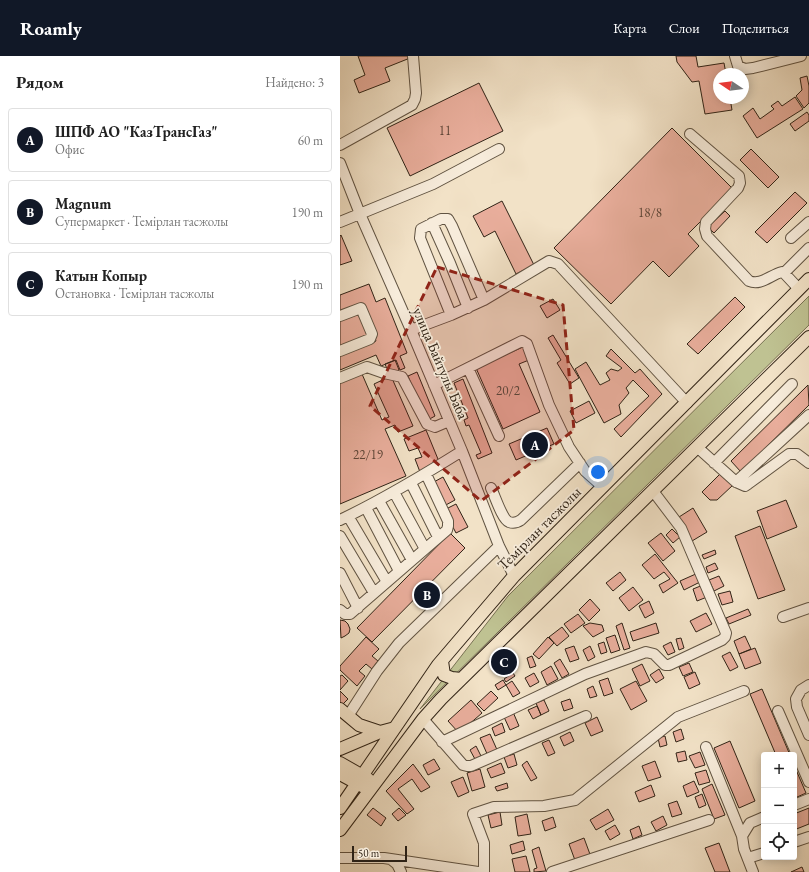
<!DOCTYPE html>
<html lang="ru">
<meta charset="utf-8">
<style>
:root{--surface:#fff;--page:#f2f2f2;--text:#222;--muted:#767676;--line:#e0e0e0;--accent:#111827}
body{margin:0;font-family:"EB Garamond",serif;background:var(--page);color:var(--text)}
.controls{position:absolute;right:12px;bottom:12px;display:grid;overflow:hidden;border-radius:4px;box-shadow:0 2px 10px #0003}
.controls button{width:36px;height:36px;display:grid;place-items:center;padding:0;border:0;border-bottom:1px solid var(--line);background:var(--surface);color:var(--text);font:20px sans-serif}
.compass{position:absolute;left:373px;top:12px;width:36px;height:36px;border-radius:50%;background:var(--surface);box-shadow:0 2px 10px #0003;rotate:283deg}
.scale{position:absolute;left:12px;bottom:10px;width:55px;box-sizing:border-box;padding-left:4px;border:2px solid #302316;border-top:0;font-size:11px;line-height:14px;white-space:nowrap;color:#302316;-webkit-text-stroke:3px #f7ecdb;paint-order:stroke}
.you{position:absolute;left:258px;top:416px;width:14px;height:14px;margin:-10px;border:3px solid #fff;border-radius:50%;background:#1a73e8;box-shadow:0 0 0 6px #1a73e833}
.badge{display:grid;place-items:center;width:26px;height:26px;border-radius:50%;background:var(--accent);color:#fff;font-size:13px;font-weight:700}
.pin{position:absolute;translate:-50% -50%;border:2px solid #fff;box-shadow:0 1px 4px #0006}
.list{margin:0;padding:0;list-style:none}
h2{display:flex;justify-content:space-between;align-items:center;height:52px;margin:0;padding:0 16px;font-size:17px}
h2 small{font-size:13px;font-weight:400;color:var(--muted)}
.list li{display:grid;grid-template-columns:26px 1fr auto;gap:12px;align-items:center;box-sizing:border-box;height:64px;margin:0 8px 8px;padding:0 8px;border:1px solid var(--line);border-radius:4px}
.list b{display:block;font-size:15px;white-space:nowrap}
.list p{margin:0;font-size:13px;white-space:nowrap;color:var(--muted)}
.list em{font-size:13px;font-style:normal;color:var(--muted)}
.icon{flex:none;width:22px;height:22px;fill:none;stroke:currentColor;stroke-width:2;stroke-linecap:round;stroke-linejoin:round}
.map{position:relative;flex:none;width:469px;height:816px;overflow:hidden}
header{display:flex;align-items:center;gap:24px;box-sizing:border-box;height:56px;padding:0 20px;background:var(--accent);color:#fff}
header strong{font-size:19px}
nav{display:flex;gap:22px;margin-inline-start:auto;font-size:14px}
main{display:flex}
aside{flex:1;background:var(--surface)}
.map>svg:first-child{display:block}
</style>
<header>
<strong>Roamly</strong>
<nav><a>Карта</a><a>Слои</a><a>Поделиться</a></nav>
</header>
<main>
<aside>
<h2>Рядом<small>Найдено: 3</small></h2>
<ul class="list">
<li><span class="badge">A</span><div><b>ШПФ АО &quot;КазТрансГаз&quot;</b><p>Офис</p></div><em>60 m</em></li>
<li><span class="badge">B</span><div><b>Magnum</b><p>Супермаркет · Темірлан тасжолы</p></div><em>190 m</em></li>
<li><span class="badge">C</span><div><b>Катын Копыр</b><p>Остановка · Темірлан тасжолы</p></div><em>190 m</em></li>
</ul>
</aside>
<div class="map">
<svg width="469" height="816" viewBox="0 0 469 816">
<rect width="100%" height="100%" fill="#f2e2c7"/>
<filter id="stains"><feTurbulence type="fractalNoise" baseFrequency=".005" numOctaves="4"/><feColorMatrix values="0 0 0 0 .2 0 0 0 0 .09 0 0 0 0 .02 0 0 0 .5 -.17"/></filter>
<radialGradient id="worn" r=".72"><stop offset=".6" stop-color="#630" stop-opacity="0"/><stop offset="1" stop-color="#630" stop-opacity=".3"/></radialGradient>
<path fill="#bfc292" stroke="#787254" d="M469 240V269L80 653 168 540Z"/>
<path fill="#e9ae9c" stroke="#302316" d="M18 0H69L70 2 45 12 50 25 19 37 14 24 25 19Z
M336 0H356L358 11 384 7 386 18H379V42H390L392 54 365 58 359 25 352 26 337 6Z
M467 20 469 30V47L464 52 456 40 462 34 460 22Z
M139 27 163 75 70 120 47 72Z
M455 41 463 53 417 82 403 60 413 52 420 63 434 53 431 50 438 45 442 50Z
M467 56 469 59V65L455 75 450 68Z
M332 72 393 133 348 178 359 190 329 221 313 205 271 248 214 192Z
M411 93 439 121 428 132 400 104Z
M455 136 467 147 427 187 415 176Z
M162 145 194 209 176 218 155 175 144 181 133 160Z
M385 155 390 160 374 177 368 171Z
M1 179 12 205 0 209V180Z
M29 228 36 246 45 242 67 297 60 300 65 312 60 314 56 304 41 310 36 299 0 314V300L36 285 21 248 0 257V239Z
M395 241 405 251 358 298 347 288Z
M213 243 220 254 207 262 200 250Z
M21 255 30 279 0 291V264Z
M213 279 239 322 230 328 217 307 221 304 208 282Z
M183 291 189 304 179 308 200 356 163 373 136 312Z
M271 293 295 317 300 313 322 338 281 381 274 373 309 340 293 324 286 332 289 337 279 349 281 358 264 367 235 313 246 306 260 329 270 324 266 317 271 313 278 315 282 312 266 300Z
M55 304 59 314 49 318 45 308Z
M77 316 95 360 86 365 68 320Z
M22 318 42 364 49 361 34 328 51 320 73 370 58 376 55 369 45 373 66 420 0 448V327Z
M123 323 152 397 138 403 136 399 141 397 129 369 126 370 124 364 128 362 114 327Z
M468 329 469 349 401 416 391 405Z
M249 345 255 357 236 367 230 355Z
M207 372 214 388 176 404 169 388Z
M86 374 100 408 80 416 75 403 82 401 78 392 69 395 64 383Z
M381 417 393 429 377 444H370L362 436Z
M103 421 115 444 104 450 92 427Z
M446 444 457 471 427 483 417 455Z
M116 448 128 471 116 477 104 454Z
M353 452 367 476 352 485 339 461Z
M420 470 445 534 418 543 395 480Z
M332 473 340 481 333 487 326 479Z
M110 477 125 492 32 586 17 572Z
M321 477 335 495 323 505 308 487Z
M375 494 376 498 364 503 362 499Z
M315 498 338 527 323 537 319 529 330 523 324 516 314 523 302 509Z
M375 507 378 513 368 517 366 511Z
M280 516 286 524 273 535 266 527Z
M358 517 362 525 344 534 340 525Z
M379 520 384 530 374 535 369 524Z
M363 529 367 541 357 545 353 533Z
M293 531 303 544 289 555 279 542Z
M390 535 393 546 382 549 378 538Z
M250 543 260 554 249 565 239 554Z
M309 545 314 557 305 562 299 550Z
M408 553 411 559 389 568 386 562Z
M366 557 372 568 356 576 350 565Z
M238 558 245 567 231 577 224 568Z
M0 564 5 565 8 568 10 573 9 577 5 580 1 582Z
M250 567 262 569 264 575 253 581 243 570Z
M282 567 290 592 284 594 276 570Z
M316 567 319 577 293 585 290 576Z
M222 571 229 580 217 590 209 581Z
M275 579 280 594 271 597 266 582Z
M405 580 411 593 399 598 394 585Z
M26 581 39 593 32 600 38 605 32 613 26 608 19 615 25 620 17 630 0 614V610Z
M208 581 214 587 199 603 193 598Z
M341 582 344 592 339 594 336 583Z
M264 586 267 596 261 598 258 588Z
M331 586 335 596 328 599 323 590Z
M234 590 239 603 230 606 225 593Z
M250 590 255 601 248 605 243 594Z
M415 592 421 607 405 613 399 598Z
M390 596 398 611 390 615 382 600Z
M192 600 196 610 190 612 187 602Z
M220 603 229 618 222 622 214 607Z
M349 607 353 616 343 620 339 611Z
M302 608 310 625 300 630 292 613Z
M211 610 218 623 207 629 201 616Z
M319 613 324 622 316 627 310 619Z
M355 616 360 628 349 633 344 621Z
M173 617 175 620 166 626 164 623Z
M194 617 199 626 190 631 185 622Z
M2 619 8 625 0 634V620Z
M268 622 273 637 264 640 259 625Z
M163 624 166 629 158 634 155 629Z
M172 625 180 637 173 641 166 629Z
M296 625 307 645 291 654 280 633Z
M253 630 257 640 250 642 247 633Z
M422 633 450 699H436L410 638Z
M0 635 8 643 2 649 0 647Z
M151 635 158 642 144 655 137 648Z
M230 643 233 652 224 655 221 646Z
M131 644 142 657 119 677 108 665Z
M204 644 209 655 201 659 196 647Z
M197 650 201 659 193 663 188 654Z
M173 656 179 670 170 674 164 661Z
M257 661 263 675 251 680 245 667Z
M162 667 165 676 155 680 152 672Z
M341 673 344 683 336 686 333 676Z
M230 676 234 685 224 690 220 681Z
M150 678 158 696 148 700 140 682Z
M325 680 327 689 320 691 318 682Z
M209 684 215 697 208 700 202 687Z
M390 685 415 745 399 752 374 692Z
M136 690 142 702 136 705 130 694Z
M345 695 347 704 338 706 336 697Z
M360 696 365 709 355 712 349 700Z
M174 698 177 709 168 712 164 701Z
M94 703 100 713 88 719 83 709Z
M187 705 197 722 191 725 182 709Z
M315 705 321 721 308 725 302 710Z
M161 707 165 717 151 722 147 713Z
M73 708 90 731 81 736 72 723 58 733 74 753 67 758 46 735Z
M454 709 466 737 455 742 454 741Z
M140 713 145 731 132 735 127 717Z
M366 714 370 726 359 729 355 717Z
M123 721 129 736 118 741 111 726Z
M354 725 359 736 347 741 343 730Z
M167 727 168 732 157 735 155 731Z
M372 728 385 759 374 763 362 733Z
M311 729 315 740 299 746 295 736Z
M362 738 366 749 359 752 355 741Z
M337 745 342 758 332 761 328 748Z
M33 752 46 762 41 770 27 759Z
M59 752 66 759 58 765 52 758Z
M469 752V768L454 774V758Z
M268 753 274 764 256 774 250 764Z
M160 756 162 769 151 772 148 759Z
M187 758 191 778 178 780 175 761Z
M323 760 327 769 316 775 311 766Z
M213 761 216 771 205 775 202 765Z
M275 769 280 778 270 784 265 775Z
M299 770 302 779 293 783 290 774Z
M244 782 251 801 236 807 229 788Z
M183 785 185 794 172 798 170 789Z
M379 787 390 816H375L365 792Z
M199 791 206 815 194 816V813L197 812 192 794Z
M186 800 190 816H175L172 803Z
M462 811 464 816H451Z"/>
<g fill="none" stroke-linecap="round" stroke-linejoin="round">
<defs>
<path id="minor" d="M395 0 398 10 405 13 413 12 461 0
M350 78 399 120 400 127 398 132 366 166 365 173 367 180 409 225C421 230 430 219 442 216L444 217 459 233
M0 89 72 49 75 43 76 37 73 0
M0 107 20 158 71 274 122 395 159 490 174 520
M0 166 93 128 159 93
M92 167 110 207 128 252
M451 182 469 166
M444 217 469 192
M111 259 80 182 81 173 101 163H108L112 170 144 244
M0 260 21 252 32 278 30 283 0 295
M71 274 111 259 144 244 209 205 218 208 347 347
M128 312 159 380
M0 322 27 311 44 317 62 321 87 368 95 371 109 365
M94 329 182 285 187 288 209 349 229 391 245 415 263 431
M357 391 396 426 469 359
M374 407 452 328
M396 426 405 430 408 428 449 398H457L469 407
M71 427 98 481
M151 432C155 440 162 463 169 466 174 468 178 466 181 464L240 407
M54 436 85 493
M39 445 72 504
M26 452 59 515
M8 460 47 526
M0 464C42 444 82 420 122 395
M0 480 34 537
M0 517 18 552
M0 554 5 558H10L107 474 108 470V465L86 418
M443 561 469 552
M469 629 461 634 456 643 457 651 469 679
M438 655 469 726
M8 660 37 615 59 587 159 490
M83 663 123 709 127 710H131L246 660
M102 686 245 618 306 596 314 598 325 609H329L382 584 385 581 386 577 341 472 313 435
M366 691 402 780
M454 749 469 743
M454 786 469 781
M0 802H44L138 816
M408 802 424 797
M52 804 57 808 61 816
M144 816V787L133 758 154 751 204 750 235 744 338 661 404 635
M212 816 369 764
M413 816 404 793 402 780 410 767 424 761"/>
<path id="major" d="M102 605 104 619 112 622 121 623
M0 653 19 669 40 676
M0 693 40 676 55 672
M0 707 28 723
M0 718 24 731
M0 752 98 609 174 520 469 223
M0 774 83 663 101 643 469 281"/>
</defs>
<use href="#minor" stroke="#605342" stroke-width="12"/>
<use href="#major" stroke="#302316" stroke-width="14"/>
<use href="#minor" stroke="#f7ecdb" stroke-width="10"/>
<use href="#major" stroke="#f2e2c7" stroke-width="12"/>
</g>
<path fill="#8f2418" fill-opacity="0.2" stroke="#8f2418" stroke-width="3" stroke-dasharray="8 5" stroke-linejoin="round" d="M97 211 223 249 234 374 141 445 30 350Z"/>
<g text-anchor="middle" dominant-baseline="central" stroke-width="3.5" stroke-linejoin="round" paint-order="stroke">
<g font-size="13" fill="#5e4638">
<text x="105" y="74">11</text>
<text x="310" y="156">18/8</text>
<text x="168" y="334">20/2</text>
<text x="28" y="398">22/19</text>
</g>
<g font-size="15" fill="#302316" stroke="#f7ecdb">
<text transform="translate(101 307) rotate(67)">улица Байтулы Баба</text>
<text transform="translate(199 472) rotate(-45)">Темірлан тасжолы</text>
</g>
</g>
<rect width="100%" height="100%" filter="url(#stains)"/>
<rect width="100%" height="100%" fill="url(#worn)"/>
</svg>
<div class="controls">
<button>+</button>
<button>−</button>
<button><svg class="icon" aria-label="locate" viewBox="0 0 24 24"><circle cx="12" cy="12" r="6"/><path d="M12 2v4M12 18v4M2 12h4M18 12h4"/></svg></button>
</div>
<svg class="compass" viewBox="-18 -18 36 36"><path d="M0-13l5 13h-10z" fill="#e53935"/><path d="M0 13l5-13h-10z" fill="#767676"/></svg>
<div class="scale">50 m</div>
<div class="you"></div>
<div class="pin badge" style="left:195px;top:389px">A</div>
<div class="pin badge" style="left:87px;top:539px">B</div>
<div class="pin badge" style="left:164px;top:606px">C</div>
</div>
</main>
